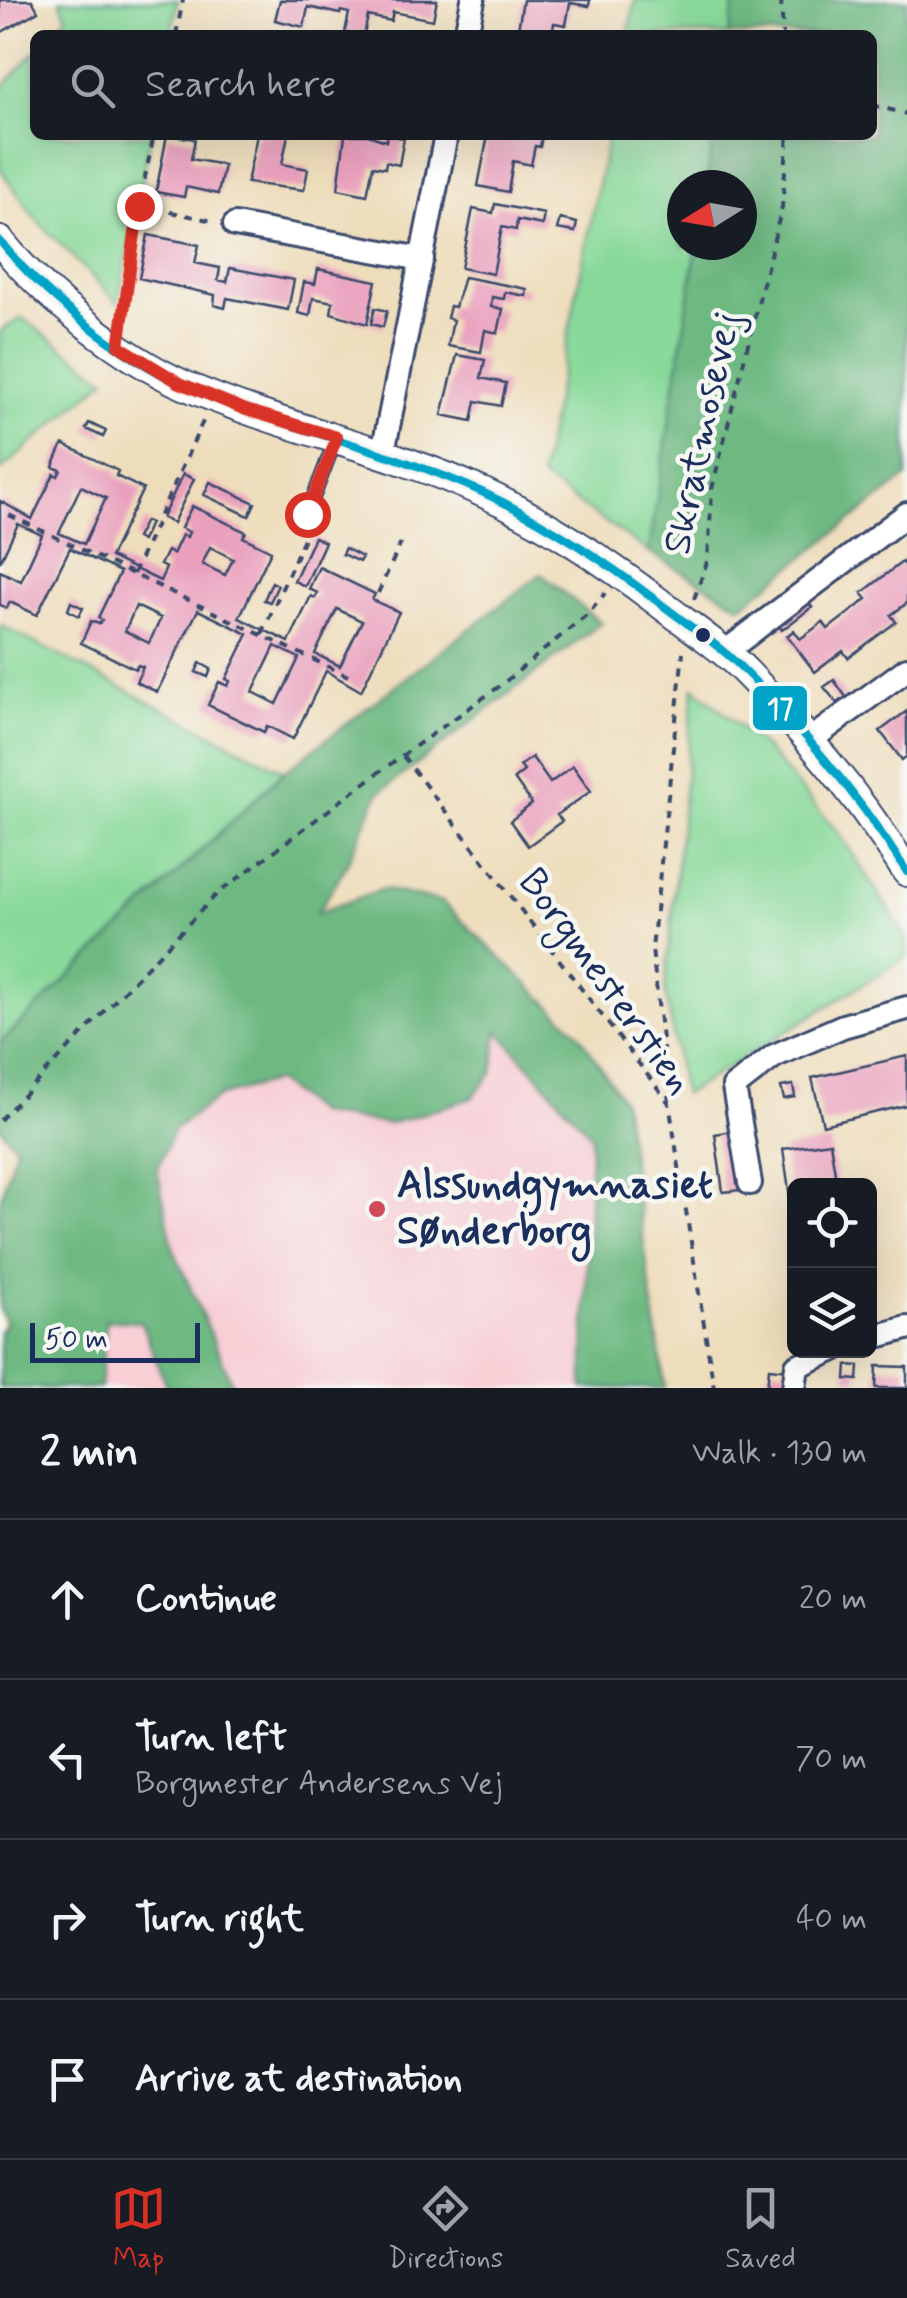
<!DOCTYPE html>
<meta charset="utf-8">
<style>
:root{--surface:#171b24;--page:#20242c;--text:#f1f3f6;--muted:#9ea1a6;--line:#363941;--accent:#d93025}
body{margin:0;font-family:Mynerve,sans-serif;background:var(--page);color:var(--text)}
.controls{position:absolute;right:30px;bottom:30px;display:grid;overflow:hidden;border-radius:15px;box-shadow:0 10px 40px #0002}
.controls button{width:90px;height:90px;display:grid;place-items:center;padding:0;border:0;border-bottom:2px solid var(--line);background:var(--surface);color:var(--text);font:50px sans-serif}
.compass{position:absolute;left:667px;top:170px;width:90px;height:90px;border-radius:50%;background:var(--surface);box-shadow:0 10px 40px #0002;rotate:259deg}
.scale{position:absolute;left:30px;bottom:25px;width:170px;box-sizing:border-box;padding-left:10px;border:5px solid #1b2f5e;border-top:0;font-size:28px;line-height:35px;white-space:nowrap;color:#1b2f5e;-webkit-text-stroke:8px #f6f6f2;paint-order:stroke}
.stop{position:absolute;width:30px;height:30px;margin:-22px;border:8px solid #d93025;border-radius:50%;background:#fff}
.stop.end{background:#d93025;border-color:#fff;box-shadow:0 2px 10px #0008}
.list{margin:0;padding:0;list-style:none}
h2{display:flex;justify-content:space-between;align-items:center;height:130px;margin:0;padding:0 40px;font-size:42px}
h2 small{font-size:32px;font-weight:400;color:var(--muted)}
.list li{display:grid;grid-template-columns:65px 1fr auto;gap:30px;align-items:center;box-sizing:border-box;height:160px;padding:0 40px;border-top:2px solid var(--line)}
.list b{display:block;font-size:38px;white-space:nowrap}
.list p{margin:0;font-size:32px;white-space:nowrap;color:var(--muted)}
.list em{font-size:32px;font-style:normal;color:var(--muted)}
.icon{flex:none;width:55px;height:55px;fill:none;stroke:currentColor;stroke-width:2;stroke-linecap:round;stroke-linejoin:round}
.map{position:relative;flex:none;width:907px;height:1388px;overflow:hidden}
.search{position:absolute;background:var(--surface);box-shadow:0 10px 40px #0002;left:30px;right:30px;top:30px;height:110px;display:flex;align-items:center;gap:25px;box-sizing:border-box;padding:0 35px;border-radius:15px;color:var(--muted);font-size:38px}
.sheet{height:770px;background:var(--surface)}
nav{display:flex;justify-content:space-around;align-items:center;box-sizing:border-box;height:140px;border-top:2px solid var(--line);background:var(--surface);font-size:28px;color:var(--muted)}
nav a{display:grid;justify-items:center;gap:5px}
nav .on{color:var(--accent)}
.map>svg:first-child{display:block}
</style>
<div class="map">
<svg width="907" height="1388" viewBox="0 0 907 1388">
<rect width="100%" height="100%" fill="#f6f6f2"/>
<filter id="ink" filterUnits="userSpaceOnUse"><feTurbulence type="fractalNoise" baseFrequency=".01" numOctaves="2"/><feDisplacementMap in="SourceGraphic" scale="20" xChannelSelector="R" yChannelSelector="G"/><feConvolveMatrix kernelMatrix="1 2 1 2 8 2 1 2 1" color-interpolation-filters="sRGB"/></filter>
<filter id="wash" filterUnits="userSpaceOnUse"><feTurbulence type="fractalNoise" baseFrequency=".0048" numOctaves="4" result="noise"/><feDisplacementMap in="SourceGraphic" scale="40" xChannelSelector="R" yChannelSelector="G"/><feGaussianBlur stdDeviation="2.25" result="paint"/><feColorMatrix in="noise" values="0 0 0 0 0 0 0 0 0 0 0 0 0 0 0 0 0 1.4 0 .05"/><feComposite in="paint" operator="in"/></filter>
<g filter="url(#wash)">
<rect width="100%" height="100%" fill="#edb"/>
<path fill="#f7cfd5" d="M498 1030 591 1135 583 1388H234L173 1248 157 1169 173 1129 220 1096 276 1081 318 1114Z
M105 1320 141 1322 167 1388H100Z"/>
<path fill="#88d99a" stroke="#52847c" stroke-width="2.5" d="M60 0H178L171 35H50L67 17Z
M635 0H735L729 35H628Z
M35 52V135H151L118 303 35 218 0 169V90Z
M608 135H714L706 185H682V245H697L649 552 540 477Z
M22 318 106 379 0 471V331Z
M0 625 284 771 0 1043Z
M694 687 765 748 841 836 907 938V957L683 1095 665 989Z"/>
<path fill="#6eb982" stroke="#447470" stroke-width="2.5" d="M735 0H907V477L741 606 649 552 697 245H742V185H706L714 135H872V35H729Z
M541 574 601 623 379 793 345 868 317 913 383 889 442 902 578 1032 623 1101 665 1388H583L591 1135 498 1031 493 1072 472 1098 389 1124 318 1114 276 1081 220 1096 174 1129 157 1169 173 1248 234 1388H167L141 1322 106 1320 100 1388H0V1331L6 1324 0 1309V1200L16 1147 0 1127V1043L284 772Z"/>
<g id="blocks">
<path fill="#eaa0bd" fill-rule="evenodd" d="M0 0H32L38 11 0 33Z
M280 0H437L433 20 393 12 391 21 368 16 364 35 345 33 349 13 341 11 340 14 308 7 304 27 275 20Z
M523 0H590L589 6 570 3 566 25 554 23 552 35H517Z
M167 135 195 139 191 159 224 165 218 194 186 187 184 197 156 192Z
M257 135H288L282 164 308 169 304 190 247 183Z
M345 135H368L386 141 387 135 404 138 399 165 386 162 385 168 373 166 367 195 338 189Z
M488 135H542L540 147 535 146 531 165 513 161 508 192 478 186Z
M495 204 544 214 542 225 517 220 516 230 502 227 493 274 461 268 473 209 493 213Z
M560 219 577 223 575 232 557 229Z
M148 235 199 245 195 263 220 268 218 280 227 282 230 268 294 280 288 310 227 298 225 308 214 305 215 295 139 278Z
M318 269 376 281 367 324 331 313 333 302 313 298 310 316 298 313 304 282 315 284Z
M464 277 527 289 526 296 505 292 504 299 492 297 491 307 503 309 498 333 485 330 481 352 448 346 453 320 447 318 450 306 455 307Z
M375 308 387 311 383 327 371 324Z
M457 355 485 360 481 378 506 383 501 406 476 401 472 421 442 415Z
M89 423 106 431 103 437 86 429Z
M63 444 118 471 116 476 143 489 110 557 160 581 166 568 160 565 167 551 173 554 182 535 187 537 189 532 181 528 192 506 246 532 243 537 271 551 239 618 289 642 311 596 315 598 318 593 309 589 319 567 375 594 372 600 399 612 361 691 326 671 293 739 267 726 264 732 208 705 219 682 228 686 230 681 226 679 248 634 198 610 157 692 136 682 143 667 138 665 135 669 81 643 91 621 99 624 102 620 98 618 120 572 70 548 37 615 10 602 7 608 0 605V571L21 581 42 535 18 524 0 562V501L32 519 54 474 58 476 61 470 53 467ZM81 486 106 498 84 544 59 533ZM210 547 233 559 225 575 202 564ZM136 606 161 618 149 643 125 631ZM337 609 362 621 340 666 315 654ZM275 646 299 658 277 704 253 692Z
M183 474 194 479 173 523 162 518Z
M210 482 255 503 249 516 204 495Z
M145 521 150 523 142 541 136 538Z
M314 537 325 542 305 586 294 581Z
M345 548 362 557 359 562 342 554Z
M902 562 907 569V603L891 615 896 622 848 658 843 651 815 672 787 636 794 630 800 639 823 622 828 629 867 599 862 593Z
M272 582 278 585 270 602 264 600Z
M807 601 812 607 782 630 777 623Z
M71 602 83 608 79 616 68 610Z
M200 663 211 669 208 677 196 672Z
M834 680 846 697 837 703 824 687Z
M907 711V756L902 760 880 731Z
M532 757 550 783 573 766 591 791 557 815 562 821 528 846 510 821 532 804 514 779 524 771 520 766Z
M907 1056V1105L823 1125 812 1078Z
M793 1085 795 1097 784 1099 781 1087Z
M733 1131 741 1190 723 1192 715 1134Z
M830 1142 837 1186H794L792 1212 783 1149Z
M847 1365 859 1366 858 1380 846 1379Z
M877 1366 907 1367V1388H876Z
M769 1368 789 1370 787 1388H767Z"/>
</g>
</g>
<g filter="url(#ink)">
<use href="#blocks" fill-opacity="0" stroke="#3b496c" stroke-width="2.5"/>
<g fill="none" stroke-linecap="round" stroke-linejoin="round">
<defs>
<path id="service" d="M307 514 335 441"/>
<path id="minor" d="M466 35 473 0
M235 225 422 259
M383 452 446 135
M725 652 907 514
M810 740 907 669
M750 1183 734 1087 774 1056 843 1026 907 1008
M870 1338 907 1328
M794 1388 797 1366 833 1350"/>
<path id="tertiary" d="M0 241C43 295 121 357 184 385 281 428 387 448 484 493 546 522 602 559 657 601 679 618 702 634 723 651 743 667 760 687 777 705 826 757 869 812 907 872"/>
</defs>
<use href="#service" stroke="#3b496c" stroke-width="16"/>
<use href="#minor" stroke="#3b496c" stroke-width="28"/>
<use href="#tertiary" stroke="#3b496c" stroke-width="32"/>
<path stroke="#3b496c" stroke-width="4" stroke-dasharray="8 8" stroke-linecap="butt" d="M781 0 783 35
M176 35 183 0
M872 105 907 114
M139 205 213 221
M122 322 139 205 154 135
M9 515 348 676
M133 574 204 419
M378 593 401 543
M694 599 708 559 712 489 782 207 788 135
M262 634 308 529
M403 756 669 1103 714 1388
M669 1103 652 949 683 652
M0 1120 217 894 382 770 500 686 590 612 605 593"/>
<use href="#service" stroke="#fff" stroke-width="11"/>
<use href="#minor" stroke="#fff" stroke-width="22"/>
<use href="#tertiary" stroke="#fff" stroke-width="28"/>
<defs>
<path id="bus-1" d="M0 241C43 295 121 357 184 385 281 428 387 448 484 493 546 522 602 559 657 601 679 618 702 634 723 651 743 667 760 687 777 705 826 757 869 812 907 872"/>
</defs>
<use href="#bus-1" stroke="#f6f6f2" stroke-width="15"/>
<use href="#bus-1" stroke="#01a3c8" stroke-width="8"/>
</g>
</g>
<g fill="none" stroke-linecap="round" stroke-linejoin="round" filter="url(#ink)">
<path stroke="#d93025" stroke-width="12" d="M139 206 119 346 180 383 246 410 337 437 307 514"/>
</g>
<circle fill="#1b2f5e" stroke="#f6f6f2" stroke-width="4" cx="703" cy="635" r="9"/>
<circle fill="#d1495b" stroke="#f6f6f2" stroke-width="4" cx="377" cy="1209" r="10"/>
<g text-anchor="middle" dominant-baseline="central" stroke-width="9" stroke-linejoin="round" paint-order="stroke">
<g font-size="40" fill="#1b2f5e" stroke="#f6f6f2">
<text transform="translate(703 433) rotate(-78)">Skratmosevej</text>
<text transform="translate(605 982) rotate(54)">Borgmesterstien</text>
</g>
<g font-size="40" font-weight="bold" fill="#1b2f5e" stroke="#f6f6f2" text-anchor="start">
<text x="397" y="1186">Alssundgymnasiet<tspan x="397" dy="46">Sønderborg</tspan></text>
</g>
</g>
<rect stroke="#f6f6f2" stroke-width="4" x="751" y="684" width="58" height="48" rx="10" fill="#01a3c8"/>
<g font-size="28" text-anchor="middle" font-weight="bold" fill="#fff">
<text x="780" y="718">17</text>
</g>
</svg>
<div class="controls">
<button><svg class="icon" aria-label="locate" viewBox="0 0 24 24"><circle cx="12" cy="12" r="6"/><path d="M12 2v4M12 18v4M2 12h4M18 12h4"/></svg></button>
<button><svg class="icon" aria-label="layers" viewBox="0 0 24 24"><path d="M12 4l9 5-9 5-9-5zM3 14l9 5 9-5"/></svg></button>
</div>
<svg class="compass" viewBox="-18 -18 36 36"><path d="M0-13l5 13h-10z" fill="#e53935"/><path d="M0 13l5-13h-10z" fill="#9ea1a6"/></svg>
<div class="scale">50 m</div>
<div class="stop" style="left:307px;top:514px"></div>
<div class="stop end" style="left:139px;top:206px"></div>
<div class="search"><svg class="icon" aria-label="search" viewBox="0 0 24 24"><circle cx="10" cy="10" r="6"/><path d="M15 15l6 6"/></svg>Search here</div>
</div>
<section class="sheet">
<h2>2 min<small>Walk · 130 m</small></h2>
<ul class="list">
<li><svg class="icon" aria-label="ahead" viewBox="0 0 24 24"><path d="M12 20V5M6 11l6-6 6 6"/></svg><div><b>Continue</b></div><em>20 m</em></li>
<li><svg class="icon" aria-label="left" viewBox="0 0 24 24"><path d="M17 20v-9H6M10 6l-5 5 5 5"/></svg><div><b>Turn left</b><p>Borgmester Andersens Vej</p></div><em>70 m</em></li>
<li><svg class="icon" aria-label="right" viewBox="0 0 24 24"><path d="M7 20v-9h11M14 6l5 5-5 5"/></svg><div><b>Turn right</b></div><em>40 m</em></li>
<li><svg class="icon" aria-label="arrive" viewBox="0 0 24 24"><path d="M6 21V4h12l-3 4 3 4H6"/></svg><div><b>Arrive at destination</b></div></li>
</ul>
</section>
<nav>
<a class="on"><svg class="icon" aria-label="map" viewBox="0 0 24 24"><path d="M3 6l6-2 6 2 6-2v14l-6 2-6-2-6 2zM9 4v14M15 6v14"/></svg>Map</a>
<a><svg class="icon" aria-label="directions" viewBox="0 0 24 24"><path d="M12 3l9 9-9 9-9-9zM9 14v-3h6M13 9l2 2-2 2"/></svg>Directions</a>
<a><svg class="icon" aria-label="saved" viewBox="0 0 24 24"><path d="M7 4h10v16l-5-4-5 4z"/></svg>Saved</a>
</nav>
